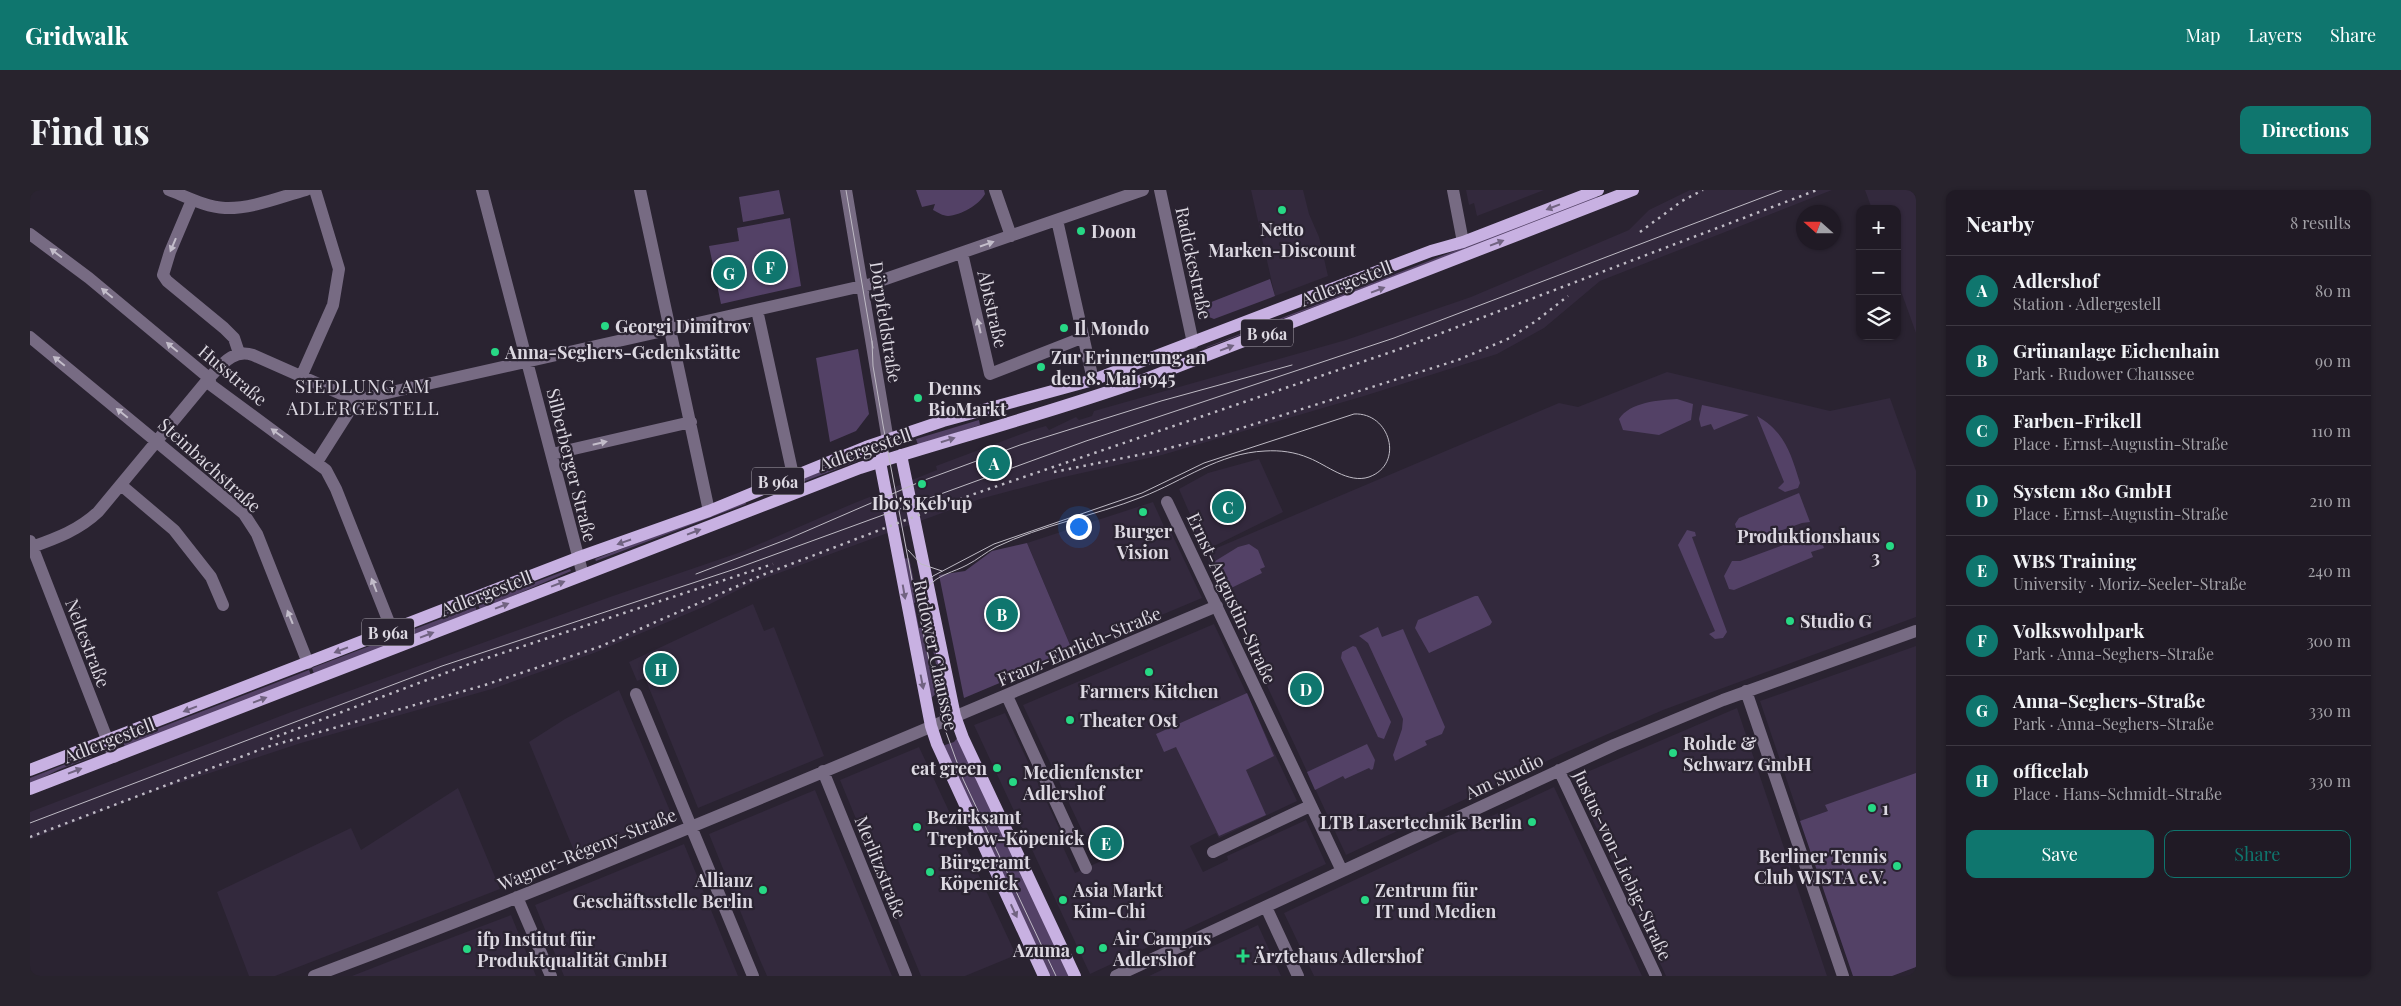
<!DOCTYPE html>
<meta charset="utf-8">
<style>
:root{--surface:#201a25;--page:#28232d;--text:#f1f3f6;--muted:#a2a1a7;--line:#3d3842;--accent:#0f766e}
body{margin:0;font-family:"Playfair Display",serif;background:var(--page);color:var(--text)}
.controls{position:absolute;right:15px;top:15px;display:grid;overflow:hidden;border-radius:10px;box-shadow:0 1px 4px #0004}
.controls button{width:45px;height:45px;display:grid;place-items:center;padding:0;border:0;border-bottom:1px solid var(--line);background:var(--surface);color:var(--text);font:25px sans-serif}
.compass{position:absolute;left:1766px;top:15px;width:45px;height:45px;border-radius:50%;background:var(--surface);box-shadow:0 1px 4px #0004;rotate:291deg}
.you{position:absolute;left:1048px;top:336px;width:18px;height:18px;margin:-12px;border:4px solid #fff;border-radius:50%;background:#1a73e8;box-shadow:0 0 0 8px #1a73e833}
.badge{display:grid;place-items:center;width:32px;height:32px;border-radius:50%;background:var(--accent);color:#fff;font-size:16px;font-weight:700}
.pin{position:absolute;translate:-50% -50%;border:2px solid #fff;box-shadow:0 1px 5px #0006}
.list{margin:0;padding:0;list-style:none}
h2{display:flex;justify-content:space-between;align-items:center;height:65px;margin:0;padding:0 20px;font-size:21px}
h2 small{font-size:16px;font-weight:400;color:var(--muted)}
.list li{display:grid;grid-template-columns:32px 1fr auto;gap:15px;align-items:center;box-sizing:border-box;height:70px;padding:0 20px;border-top:1px solid var(--line)}
.list b{display:block;font-size:19px;white-space:nowrap}
.list p{margin:0;font-size:16px;white-space:nowrap;color:var(--muted)}
.list em{font-size:16px;font-style:normal;color:var(--muted)}
.actions{display:flex;gap:10px;padding:15px 20px}
.actions a{flex:1;padding:11px 0;border:1px solid var(--accent);border-radius:10px;text-align:center;font-size:18px;color:var(--accent)}
.actions .main{background:var(--accent);color:#fff}
.icon{flex:none;width:28px;height:28px;fill:none;stroke:currentColor;stroke-width:2;stroke-linecap:round;stroke-linejoin:round}
.map{position:relative;flex:none;width:1886px;height:786px;overflow:hidden;border-radius:10px}
header{display:flex;align-items:center;gap:30px;box-sizing:border-box;height:70px;padding:0 25px;background:var(--accent);color:#fff}
header strong{font-size:24px}
nav{display:flex;gap:28px;margin-inline-start:auto;font-size:18px}
.intro{display:flex;align-items:center;justify-content:space-between;box-sizing:border-box;height:120px;padding:0 30px}
h1{margin:0;font-size:35px}
.button{padding:12px 22px;border-radius:10px;background:var(--accent);color:#fff;font-size:18px;font-weight:700}
main{display:flex;gap:30px;padding:0 30px}
aside{flex:1;background:var(--surface);border-radius:10px;box-shadow:0 1px 4px #0004}
.map>svg:first-child{display:block}
</style>
<header>
<strong>Gridwalk</strong>
<nav><a>Map</a><a>Layers</a><a>Share</a></nav>
</header>
<div class="intro"><h1>Find us</h1><a class="button">Directions</a></div>
<main>
<div class="map">
<svg width="1886" height="786" viewBox="0 0 1886 786">
<rect width="100%" height="100%" fill="#2a2331"/>
<path fill="#33293d" d="M1221 0H1273L1279 24 1289 47 1298 86 1245 106Z
M1436 0H1514L1447 26 1444 13 1439 15Z
M1660 0H1802L1570 91 1514 138 1467 164 1334 206 1132 265 1025 289 950 309 722 393 678 415 564 463 462 499 271 553 110 606 0 650V622L261 522 580 407 711 362 822 314 907 280 906 276 1002 240 1016 236 1019 240 1046 227 1049 230 1062 226 1064 221 1316 150 1441 107 1599 40 1619 20Z
M1835 0H1886V143L1867 90V19H1842Z
M1637 182 1800 221 1860 208 1886 281V427L1633 520 1532 564 1316 665 1175 363 1529 213 1548 217Z
M1229 269 1253 322 1174 361 1160 333 1163 331 1149 299 1178 283Z
M1123 312 1137 343 1141 342 1172 408 1043 462 997 353Z
M723 414 734 441 744 437 794 566 668 618 615 488 607 491 599 472Z
M1184 434 1267 611 1189 648 1186 643 1160 656 1173 682 1198 670 1197 666 1276 630 1296 674 1060 784 944 535 975 523 1037 655 1033 657 1045 683 1071 671 1059 645 1055 647 993 515Z
M1886 456V777L1862 786H1823L1730 511Z
M589 500 643 628 547 668 499 552 535 529Z
M1707 518 1797 786H1636L1543 588Z
M889 557 986 765 935 786H891L810 590Z
M1524 597 1612 786H1284L1254 723Z
M428 598 470 699 245 786H219L187 702 321 638 331 660Z
M785 600 862 786H737L730 770 679 644Z
M654 654 708 786H534L505 715Z
M481 725 506 786H322L381 763Z
M1228 735 1251 786H1119Z"/>
<path fill="#534166" d="M749 0 754 24 713 32 709 7Z
M886 0H954L955 4C949 15 931 25 918 26 913 26 907 22 903 20L905 14 892 17Z
M1566 6 1568 9 1176 158 1177 157Z
M760 28 771 96 691 114 679 56 709 51 707 38Z
M1240 89 1245 106 1184 129 1166 122V118Z
M828 159 839 224 826 241 800 252 786 168Z
M1647 209 1663 214 1661 230 1629 245 1593 240 1589 229C1600 212 1629 210 1647 209Z
M1672 215 1719 225 1684 240 1681 234 1671 237 1669 229Z
M1727 226C1755 242 1761 264 1770 293L1768 298 1755 302 1748 298 1754 292Z
M949 230 950 235 888 255 886 249Z
M833 265V269L744 303 743 300Z
M1769 303 1780 332 1772 333 1735 346 1728 343 1709 347 1705 334 1709 328Z
M715 311 716 314 566 371 565 369Z
M1657 340 1665 342 1666 346 1662 347 1697 442 1693 448 1685 449 1679 444 1685 441 1648 355Z
M1775 347 1792 352 1794 358 1781 362 1783 367 1704 400 1699 399 1694 386 1702 371H1710Z
M997 353 1043 462 934 508 909 385 935 381 962 361Z
M1219 354 1228 360 1235 377 1230 379 1232 383 1195 401 1182 373 1208 357Z
M879 368 888 411 884 413 889 438 893 437 907 503 901 508 872 369Z
M540 379 541 381 450 420 448 414Z
M1445 406H1448L1462 432 1460 435 1399 463 1385 438 1388 430Z
M897 414 915 503 912 504 898 435Z
M445 416 447 421 284 484 282 478Z
M1348 437 1352 447 1373 439 1415 537 1412 544 1395 551 1397 555 1365 571 1363 565 1372 539 1373 529 1338 453 1329 446Z
M1323 456 1326 457 1329 463 1361 532 1354 549 1348 547 1311 468 1312 462Z
M279 480 281 485 95 557 93 552Z
M1217 503 1244 566 1216 580 1236 625 1189 646 1146 557 1134 562 1126 544Z
M928 547 1039 786H1019L912 556 924 552Z
M1337 554 1345 570 1343 579 1341 580 1339 578 1315 589 1313 586 1285 600 1277 582Z
M61 564 62 567 28 580 0 594V588Z
M1886 583V777L1862 786H1823L1770 631 1798 621 1795 615Z"/>
<g fill="none" stroke-linecap="round" stroke-linejoin="round">
<path stroke="#776b83" stroke-width="12" d="M139 0C157 7 176 17 195 18 222 19 250 7 276 0
M452 0 553 385
M610 0 679 321
M816 0 858 251
M965 0 981 46
M1130 0 1163 153
M1423 0 1433 52
M162 10 140 62 133 85 137 91 194 138 204 148 209 163
M1027 30 1063 190
M0 44 59 88 179 188 181 195 296 280 306 299 362 440
M932 63 960 184 1054 147
M727 120 763 285
M0 147 214 324 227 344 278 473
M271 187 303 115 309 79 285 0
M522 264 661 232
M287 272 327 209
M91 295 144 340 181 387 193 415
M1137 312 1312 681
M0 351 84 567
M2 357C27 348 49 340 68 322L179 188C191 176 203 158 223 165L318 207 335 208 841 94 1113 0
M1716 501 1813 786
M606 504 723 786
M977 506 1056 678
M1529 580 1626 786
M793 581 876 786
M1183 662 1280 616
M487 707 521 786
M1236 717 1268 786
M284 786C588 672 887 542 1187 416
M1086 786 1584 555 1693 510 1886 441"/>
<path stroke="#c8b1e2" stroke-width="12" d="M853 265 850 272 901 536 907 554 1014 786
M871 265 925 526 933 548 1045 786
M0 580 547 368 679 321 836 257 913 231 1063 190 1401 61 1433 52 1568 0
M0 599 830 278C924 248 1020 223 1113 190L1603 0"/>
<path stroke="#bfbbc5" stroke-width="1" d="M816 0 843 158
M842 151 843 176 853 235 882 390 912 531 933 589 1026 786
M878 360 891 374 912 381
M666 384 758 349 892 291 990 255 1131 211 1262 175
M887 413 889 401 903 386 964 354 1112 303 1174 273 1324 224C1360 222 1375 274 1339 287 1318 294 1297 275 1279 268 1265 262 1250 260 1235 261 1189 263 1153 291 1112 307 1064 326 1012 335 966 357 956 362 947 370 937 375 924 382 907 385 898 397 893 403 893 408 892 415
M0 633 412 476 705 379 1056 251 1364 148 1752 0"/>
<path stroke="#bfbbc5" stroke-width="2.5" stroke-dasharray="2.5 5" stroke-linecap="butt" d="M1610 42 1652 11 1673 0
M1024 282 1128 261 1196 243 1428 170 1480 148 1506 131 1538 106
M240 549 442 473 743 374
M0 647 237 557 455 495 569 457 735 384 941 305 1367 160 1787 0"/>
</g>
<defs><path id="oneway-solid" d="M-6-.8H1V-3.2L6.5 0L1 3.2V.8H-6Z" transform="scale(1.25)"/></defs>
<g fill="#716381">
<use href="#oneway-solid" transform="translate(1523 17) rotate(159)"/>
<use href="#oneway-solid" transform="translate(1467 53) rotate(-21)"/>
<use href="#oneway-solid" transform="translate(1348 100) rotate(-21)"/>
<use href="#oneway-solid" transform="translate(1197 158) rotate(-21)"/>
<use href="#oneway-solid" transform="translate(918 250) rotate(-17)"/>
<use href="#oneway-solid" transform="translate(664 342) rotate(-21)"/>
<use href="#oneway-solid" transform="translate(594 352) rotate(161)"/>
<use href="#oneway-solid" transform="translate(528 394) rotate(-21)"/>
<use href="#oneway-solid" transform="translate(874 402) rotate(80)"/>
<use href="#oneway-solid" transform="translate(472 416) rotate(-21)"/>
<use href="#oneway-solid" transform="translate(397 445) rotate(-21)"/>
<use href="#oneway-solid" transform="translate(311 460) rotate(159)"/>
<use href="#oneway-solid" transform="translate(892 492) rotate(79)"/>
<use href="#oneway-solid" transform="translate(230 510) rotate(-21)"/>
<use href="#oneway-solid" transform="translate(160 519) rotate(159)"/>
<use href="#oneway-solid" transform="translate(45 581) rotate(-21)"/>
<use href="#oneway-solid" transform="translate(984 721) rotate(65)"/>
</g>
<g fill="#c3bdca">
<use href="#oneway-solid" transform="translate(957 54) rotate(-19)"/>
<use href="#oneway-solid" transform="translate(143 55) rotate(113)"/>
<use href="#oneway-solid" transform="translate(26 63) rotate(-143)"/>
<use href="#oneway-solid" transform="translate(77 103) rotate(-140)"/>
<use href="#oneway-solid" transform="translate(949 136) rotate(-103)"/>
<use href="#oneway-solid" transform="translate(142 157) rotate(-140)"/>
<use href="#oneway-solid" transform="translate(29 171) rotate(-141)"/>
<use href="#oneway-solid" transform="translate(92 223) rotate(-141)"/>
<use href="#oneway-solid" transform="translate(247 243) rotate(-144)"/>
<use href="#oneway-solid" transform="translate(570 253) rotate(-13)"/>
<use href="#oneway-solid" transform="translate(344 395) rotate(-111)"/>
<use href="#oneway-solid" transform="translate(260 427) rotate(-112)"/>
</g>
<g fill="#27d885" stroke="#2a2331" stroke-width="2">
<circle cx="1252" cy="20" r="5"/>
<circle cx="1051" cy="41" r="5"/>
<circle cx="575" cy="136" r="5"/>
<circle cx="1034" cy="138" r="5"/>
<circle cx="465" cy="162" r="5"/>
<circle cx="1011" cy="177" r="5"/>
<circle cx="888" cy="208" r="5"/>
<circle cx="892" cy="294" r="5"/>
<circle cx="1113" cy="322" r="5"/>
<circle cx="1860" cy="356" r="5"/>
<circle cx="1760" cy="431" r="5"/>
<circle cx="1119" cy="482" r="5"/>
<circle cx="1040" cy="530" r="5"/>
<circle cx="1643" cy="563" r="5"/>
<circle cx="967" cy="578" r="5"/>
<circle cx="983" cy="592" r="5"/>
<circle cx="1842" cy="618" r="5"/>
<circle cx="1502" cy="632" r="5"/>
<circle cx="887" cy="637" r="5"/>
<circle cx="1867" cy="676" r="5"/>
<circle cx="900" cy="682" r="5"/>
<circle cx="733" cy="700" r="5"/>
<circle cx="1033" cy="710" r="5"/>
<circle cx="1335" cy="710" r="5"/>
<circle cx="1073" cy="758" r="5"/>
<circle cx="437" cy="759" r="5"/>
<circle cx="1050" cy="760" r="5"/>
<path d="M1210.5 758.5h5v5h5v5h-5v5h-5v-5h-5v-5h5z"/>
</g>
<g text-anchor="middle" dominant-baseline="central" stroke-width="4.5" stroke-linejoin="round" paint-order="stroke">
<g fill="#2a2331" stroke="#a7a2ac" stroke-width="1">
<rect x="1211" y="129.5" width="52" height="27" rx="4"/>
<rect x="722" y="277.5" width="52" height="27" rx="4"/>
<rect x="332" y="428.5" width="52" height="27" rx="4"/>
</g>
<g font-size="16" font-weight="bold" fill="#dcd8e1">
<text x="1237" y="143">B 96a</text>
<text x="748" y="291">B 96a</text>
<text x="358" y="442">B 96a</text>
</g>
<g font-size="18" font-weight="bold" fill="#dcd8e1" stroke="#2a2331" text-anchor="start">
<text x="1252" y="39" text-anchor="middle">Netto<tspan x="1252" dy="21">Marken-Discount</tspan></text>
<text x="1061" y="41">Doon</text>
<text x="585" y="136">Georgi Dimitrov</text>
<text x="1044" y="138">Il Mondo</text>
<text x="475" y="162">Anna-Seghers-Gedenkstätte</text>
<text x="1021" y="167">Zur Erinnerung an<tspan x="1021" dy="21">den 8. Mai 1945</tspan></text>
<text x="898" y="198">Denns<tspan x="898" dy="21">BioMarkt</tspan></text>
<text x="892" y="313" text-anchor="middle">Ibo's Keb'up</text>
<text x="1113" y="341" text-anchor="middle">Burger<tspan x="1113" dy="21">Vision</tspan></text>
<text x="1850" y="346" text-anchor="end">Produktionshaus<tspan x="1850" dy="21">3</tspan></text>
<text x="1770" y="431">Studio G</text>
<text x="1119" y="501" text-anchor="middle">Farmers Kitchen</text>
<text x="1050" y="530">Theater Ost</text>
<text x="1653" y="553">Rohde &amp;<tspan x="1653" dy="21">Schwarz GmbH</tspan></text>
<text x="957" y="578" text-anchor="end">eat green</text>
<text x="993" y="582">Medienfenster<tspan x="993" dy="21">Adlershof</tspan></text>
<text x="1852" y="618">1</text>
<text x="897" y="627">Bezirksamt<tspan x="897" dy="21">Treptow-Köpenick</tspan></text>
<text x="1492" y="632" text-anchor="end">LTB Lasertechnik Berlin</text>
<text x="1857" y="666" text-anchor="end">Berliner Tennis<tspan x="1857" dy="21">Club WISTA e.V.</tspan></text>
<text x="910" y="672">Bürgeramt<tspan x="910" dy="21">Köpenick</tspan></text>
<text x="723" y="690" text-anchor="end">Allianz<tspan x="723" dy="21">Geschäftsstelle Berlin</tspan></text>
<text x="1043" y="700">Asia Markt<tspan x="1043" dy="21">Kim-Chi</tspan></text>
<text x="1345" y="700">Zentrum für<tspan x="1345" dy="21">IT und Medien</tspan></text>
<text x="1083" y="748">Air Campus<tspan x="1083" dy="21">Adlershof</tspan></text>
<text x="447" y="749">ifp Institut für<tspan x="447" dy="21">Produktqualität GmbH</tspan></text>
<text x="1040" y="760" text-anchor="end">Azuma</text>
<text x="1224" y="766">Ärztehaus Adlershof</text>
</g>
<g font-size="18" fill="#dcd8e1" stroke="#2a2331">
<text transform="translate(1164 73) rotate(78)">Radickestraße</text>
<text transform="translate(1316 93) rotate(-21)">Adlergestell</text>
<text transform="translate(963 119) rotate(77)">Abtstraße</text>
<text transform="translate(856 132) rotate(81)">Dörpfeldstraße</text>
<text transform="translate(203 185) rotate(40)">Husstraße</text>
<text transform="translate(835 259) rotate(-19)">Adlergestell</text>
<text transform="translate(180 275) rotate(42)">Steinbachstraße</text>
<text transform="translate(542 275) rotate(76)">Silberberger Straße</text>
<text transform="translate(456 403) rotate(-21)">Adlergestell</text>
<text transform="translate(1202 408) rotate(65)">Ernst-Augustin-Straße</text>
<text transform="translate(58 453) rotate(69)">Neltestraße</text>
<text transform="translate(1049 456) rotate(-23)">Franz-Ehrlich-Straße</text>
<text transform="translate(906 465) rotate(78)">Rudower Chaussee</text>
<text transform="translate(79 550) rotate(-21)">Adlergestell</text>
<text transform="translate(1474 586) rotate(-25)">Am Studio</text>
<text transform="translate(557 659) rotate(-22)">Wagner-Régeny-Straße</text>
<text transform="translate(1593 675) rotate(65)">Justus-von-Liebig-Straße</text>
<text transform="translate(851 677) rotate(68)">Merlitzstraße</text>
</g>
<g font-size="19" letter-spacing="1" fill="#dcd8e1" stroke="#2a2331">
<text x="333" y="195">SIEDLUNG AM<tspan x="333" dy="22">ADLERGESTELL</tspan></text>
</g>
</g>
</svg>
<div class="controls">
<button>+</button>
<button>−</button>
<button><svg class="icon" aria-label="layers" viewBox="0 0 24 24"><path d="M12 4l9 5-9 5-9-5zM3 14l9 5 9-5"/></svg></button>
</div>
<svg class="compass" viewBox="-18 -18 36 36"><path d="M0-13l5 13h-10z" fill="#e53935"/><path d="M0 13l5-13h-10z" fill="#a2a1a7"/></svg>
<div class="you"></div>
<div class="pin badge" style="left:964px;top:273px">A</div>
<div class="pin badge" style="left:972px;top:424px">B</div>
<div class="pin badge" style="left:1198px;top:317px">C</div>
<div class="pin badge" style="left:1276px;top:499px">D</div>
<div class="pin badge" style="left:1076px;top:653px">E</div>
<div class="pin badge" style="left:740px;top:77px">F</div>
<div class="pin badge" style="left:699px;top:83px">G</div>
<div class="pin badge" style="left:631px;top:479px">H</div>
</div>
<aside>
<h2>Nearby<small>8 results</small></h2>
<ul class="list">
<li><span class="badge">A</span><div><b>Adlershof</b><p>Station · Adlergestell</p></div><em>80 m</em></li>
<li><span class="badge">B</span><div><b>Grünanlage Eichenhain</b><p>Park · Rudower Chaussee</p></div><em>90 m</em></li>
<li><span class="badge">C</span><div><b>Farben-Frikell</b><p>Place · Ernst-Augustin-Straße</p></div><em>110 m</em></li>
<li><span class="badge">D</span><div><b>System 180 GmbH</b><p>Place · Ernst-Augustin-Straße</p></div><em>210 m</em></li>
<li><span class="badge">E</span><div><b>WBS Training</b><p>University · Moriz-Seeler-Straße</p></div><em>240 m</em></li>
<li><span class="badge">F</span><div><b>Volkswohlpark</b><p>Park · Anna-Seghers-Straße</p></div><em>300 m</em></li>
<li><span class="badge">G</span><div><b>Anna-Seghers-Straße</b><p>Park · Anna-Seghers-Straße</p></div><em>330 m</em></li>
<li><span class="badge">H</span><div><b>officelab</b><p>Place · Hans-Schmidt-Straße</p></div><em>330 m</em></li>
</ul>
<div class="actions"><a class="main">Save</a><a>Share</a></div>
</aside>
</main>
